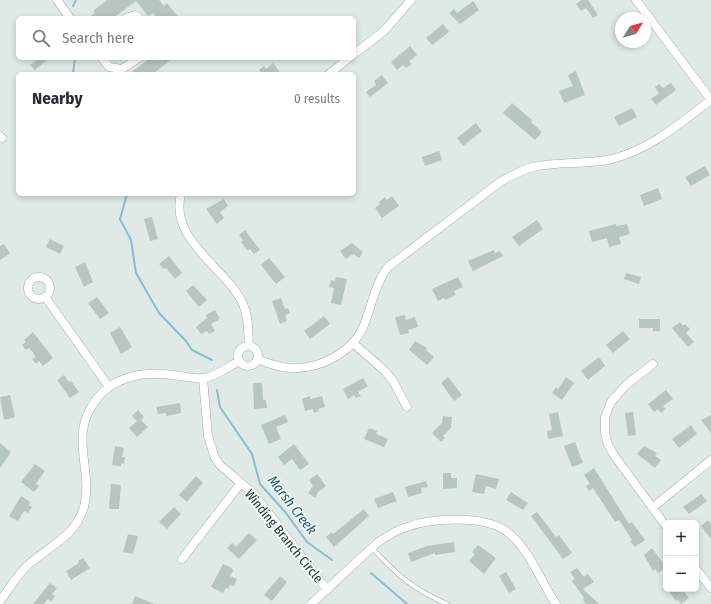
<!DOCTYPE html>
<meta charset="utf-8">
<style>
:root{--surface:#fff;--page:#f2f2f3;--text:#2b2b33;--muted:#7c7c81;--line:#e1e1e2}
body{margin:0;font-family:"Fira Sans Condensed",sans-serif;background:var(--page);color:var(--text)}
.controls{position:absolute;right:12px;bottom:12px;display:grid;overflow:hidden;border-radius:6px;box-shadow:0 2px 6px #0003}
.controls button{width:36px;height:36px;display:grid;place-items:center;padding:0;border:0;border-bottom:1px solid var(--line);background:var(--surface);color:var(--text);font:20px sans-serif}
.compass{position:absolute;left:615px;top:12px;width:36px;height:36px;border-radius:50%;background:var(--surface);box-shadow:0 2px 6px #0003;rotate:53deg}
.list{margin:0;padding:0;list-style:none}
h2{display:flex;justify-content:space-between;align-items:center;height:52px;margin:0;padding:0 16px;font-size:17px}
h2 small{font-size:13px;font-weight:400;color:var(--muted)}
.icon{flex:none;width:22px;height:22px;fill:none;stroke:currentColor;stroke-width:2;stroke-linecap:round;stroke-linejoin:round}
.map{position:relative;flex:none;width:711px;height:604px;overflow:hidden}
.search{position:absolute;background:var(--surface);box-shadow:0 2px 6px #0003;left:16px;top:16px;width:340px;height:44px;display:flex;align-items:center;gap:10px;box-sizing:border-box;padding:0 14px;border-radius:6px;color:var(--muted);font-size:15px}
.panel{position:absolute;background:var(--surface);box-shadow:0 2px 6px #0003;left:16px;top:72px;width:340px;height:124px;border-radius:6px}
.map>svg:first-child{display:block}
</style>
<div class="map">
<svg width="711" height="604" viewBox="0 0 711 604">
<rect width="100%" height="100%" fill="#dfe9e5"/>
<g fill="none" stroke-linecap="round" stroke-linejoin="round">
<path stroke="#8cbdca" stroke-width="2" d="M73 6 76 0
M73 74 75 58
M127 194 120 219 131 240 136 273 159 313 186 341 192 350 212 360
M217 390 220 407 252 454 260 484 286 513 307 542 332 560
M371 573 407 604"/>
</g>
<path fill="#b8c6c1" d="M107 0H159L164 6 167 3 179 18H157L153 13 148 16 136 1 113 18H88L95 13 93 11Z
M581 0H588L598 15 593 18 586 8 581 11 576 4Z
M473 1 479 10 460 24 449 13 454 9 457 13Z
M443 24 449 32 432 45 426 38Z
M410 46 417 55 409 61 412 64 406 68 403 65 397 70 391 62Z
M40 58H49L35 70 30 65Z
M150 58H173L153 74H129Z
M273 63 281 74H259L261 72 259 70 264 66 266 69Z
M576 71 585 95 564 103 559 91 573 86 568 75Z
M382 75 388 83 370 97 366 92 376 85 374 81Z
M671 83 676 90 656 105 651 99 659 93 655 87 659 84 663 88Z
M512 103 532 120 531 122 542 132 535 140 503 113Z
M632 108 637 117 619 126 614 117Z
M476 123 482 131 463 146 457 138Z
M439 151 442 160 425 166 422 157Z
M705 166 710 175 691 186 685 177Z
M658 188 662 199 644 206 640 195Z
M392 196 399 206 382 218 375 208 380 204 379 202 385 197 387 200Z
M224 199 228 206 220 212 224 218 217 224 206 209Z
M152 217 158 239 150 241 144 219Z
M537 220 543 229 519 246 512 237Z
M616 224V226L627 224 630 234 619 237 621 244 609 247 607 238 592 242 589 231Z
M245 230 260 250 254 254 250 249 248 251 241 242 243 240 239 235Z
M50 239 64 246 60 254 46 247Z
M352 243 363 252 359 258 353 254 346 259 340 251Z
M4 244 10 253 0 260V246Z
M494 250 495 253 500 251 503 256 473 271 468 261Z
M169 256 182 273 175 279 166 268 164 269 159 264Z
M269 258 285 277 276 284 261 265Z
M85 262 93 282 84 287 75 267Z
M626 273 641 277 639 284 624 279Z
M336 277 347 279 341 305 331 303 334 288 329 287 331 280 335 281Z
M458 277 463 287 454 291 456 295 445 300 444 298 438 301 432 289Z
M193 285 207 300 199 307 186 291Z
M97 297 109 313 100 319 88 303Z
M281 298 285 309 288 308 290 313 285 315 287 321 280 324 272 301Z
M215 310 220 319 211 324 215 331 209 334 207 331 201 334 196 327 207 318 206 315Z
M405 315 406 320 415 317 418 327 408 330 409 333 400 335 395 317Z
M324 316 330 324 310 339 304 331Z
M639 319H660V331H653V328H639Z
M680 322 683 326 685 324 690 329 686 333 694 342 688 347 672 328Z
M120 327 132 347 121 354 110 333Z
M623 331 630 339 613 353 606 345Z
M33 332 53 358 43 366 39 361 36 364 32 359 36 357 29 348 26 350 22 345 26 342 24 340Z
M415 341 427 348 426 350 434 357 427 365 409 350Z
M599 357 605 366 588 380 581 371Z
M64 375 69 382 71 381 79 392 70 398 57 380Z
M448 377 462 395 454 401 441 383Z
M566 377 574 383 562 400 552 393 556 387 558 389Z
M363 378 368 386 358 392 361 396 356 398 354 395 348 399 343 389Z
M253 383H262L263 400H266L267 408 254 409Z
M666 390 673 399 663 406 666 409 661 413 658 409 654 412 648 404Z
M10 395 15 417 4 420 0 397Z
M310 396 311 399 322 396 325 407 318 409 319 411 314 413 313 409 305 411 302 399Z
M180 403 181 413 166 416V413L158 414 156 407Z
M138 410 144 417 141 420 148 427 137 437 129 428 137 421 132 416Z
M558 412 563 436 548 439 547 431 552 430 549 414Z
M633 412 636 435 628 436 625 413Z
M285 415 288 422 276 427 281 439 269 444 261 425Z
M711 415V433L701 420Z
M443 416 452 417 451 428 443 436 445 438 441 442 432 433 442 423Z
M691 425 697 434 679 448 672 439Z
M369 428 377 431 376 434 388 439 384 447 364 439Z
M575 442 583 463 572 467 564 446Z
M0 443 11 452 0 468Z
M294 444 309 464 300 470 292 459 284 465 278 457Z
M115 446 124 448 122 457H125L124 464 121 463V466L112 465Z
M644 446 657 453 655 456 661 460 655 468 637 454Z
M35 464 45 471 36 484 39 486 34 492 21 482Z
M594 468 629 524 632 522 645 540 635 547 630 541 632 540 619 520 615 522 593 488 589 491 586 486 590 484 584 475Z
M443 473H451V478H457V488L443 489Z
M317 474 326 486 318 492 315 498 308 493 313 486 309 480Z
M476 474 499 479 496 489 486 486 484 494 472 492Z
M196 476 203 483 187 502 179 495Z
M426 481 428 487 421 488 422 493 408 497 405 487Z
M111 484 121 485 119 509H109Z
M393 492 397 501 378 508 374 499Z
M511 492 528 503 523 510 506 500Z
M701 494 707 501 689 514 683 507Z
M21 496 30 502 29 505 32 507 28 513 24 511 18 521 9 516Z
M174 507 181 514 167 529 159 522Z
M364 509 369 516 334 547 326 537 332 532 333 534Z
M537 512 556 537 559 535 572 553 563 559 531 516Z
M708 520 711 524V539L701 526Z
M249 533 257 540 239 559 227 548 232 543 236 547Z
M128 534 138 536 133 554 123 552Z
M454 542 455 552 435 555V553L411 562 408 553 427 546Z
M478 545 496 558 484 574 469 561 475 554 472 552Z
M652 548 666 567 658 573 655 569 653 571 644 555Z
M83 558 90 568 71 580 66 571 79 563 78 561Z
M223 564 232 568 233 571 230 576 237 579 234 586 230 585 228 589 226 588 223 593 211 587Z
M577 568 584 577 588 574 594 582 583 589 599 604H586L583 600 584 598 572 581 575 579 570 572Z
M506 572 516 589 509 593 499 576Z
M280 576 287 582 272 601 264 595Z
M50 583 57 588 52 594 55 596 51 602 48 599 44 604H33Z
M667 589H682L689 598 681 604 678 600 676 601Z
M135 596 154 604H132Z"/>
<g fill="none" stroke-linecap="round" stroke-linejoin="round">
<defs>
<path id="lane" d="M372 548C397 575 413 589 447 604"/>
<path id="street" d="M57 0 70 18
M636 0 711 100
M126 18 135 15 139 18
M354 54 384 31 411 0
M102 58 109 67 122 69 139 58
M329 74 349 58
M0 136 2 138
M181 194C169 241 226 267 243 304 249 317 248 332 249 346
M28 288a11 11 0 1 1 22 0a11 11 0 1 1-22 0Z
M46 298 109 387
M353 343 385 371 393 381 407 407
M238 356a10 10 0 1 1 20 0a10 10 0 1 1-20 0Z
M257 359C267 363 278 367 289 368 318 370 353 353 364 325 372 305 375 284 388 267L500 182C511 176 521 170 533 167 559 161 586 165 612 159 651 149 680 123 711 100
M653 364 626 385 611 402 605 417V433L608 445 616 458 666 526
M203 378 208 436 215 458 220 465 255 495 327 590
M653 507 711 460
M182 559 241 483
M696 569 711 588
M0 601C9 589 17 575 28 565 49 546 75 537 84 507 93 474 72 441 90 409 95 400 102 392 110 386 133 372 154 372 180 376 188 377 196 379 204 378 217 376 228 367 239 361
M311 604 377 543C387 536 396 530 407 527 432 518 483 515 506 531 528 546 541 582 556 604"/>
</defs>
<use href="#lane" stroke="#a3b0ac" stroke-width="5"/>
<use href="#street" stroke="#a3b0ac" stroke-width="9"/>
<use href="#lane" stroke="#fff" stroke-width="4"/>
<use href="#street" stroke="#fff" stroke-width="8"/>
</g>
<g text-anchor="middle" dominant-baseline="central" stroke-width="4" stroke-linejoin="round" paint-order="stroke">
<g font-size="13" fill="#223733" stroke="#eff6f3">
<text transform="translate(284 536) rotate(51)">Winding Branch Circle</text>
</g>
<g font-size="14" font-style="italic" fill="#225d6d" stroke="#eff6f3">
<text transform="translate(292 505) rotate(52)">Marsh Creek</text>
</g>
</g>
</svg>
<div class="controls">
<button>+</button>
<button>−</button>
</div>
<svg class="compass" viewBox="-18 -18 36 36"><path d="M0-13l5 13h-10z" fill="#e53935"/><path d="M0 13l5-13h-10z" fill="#7c7c81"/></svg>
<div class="search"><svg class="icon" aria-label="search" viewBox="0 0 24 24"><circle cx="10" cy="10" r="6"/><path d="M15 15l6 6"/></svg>Search here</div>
<section class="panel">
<h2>Nearby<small>0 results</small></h2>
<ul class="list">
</ul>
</section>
</div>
